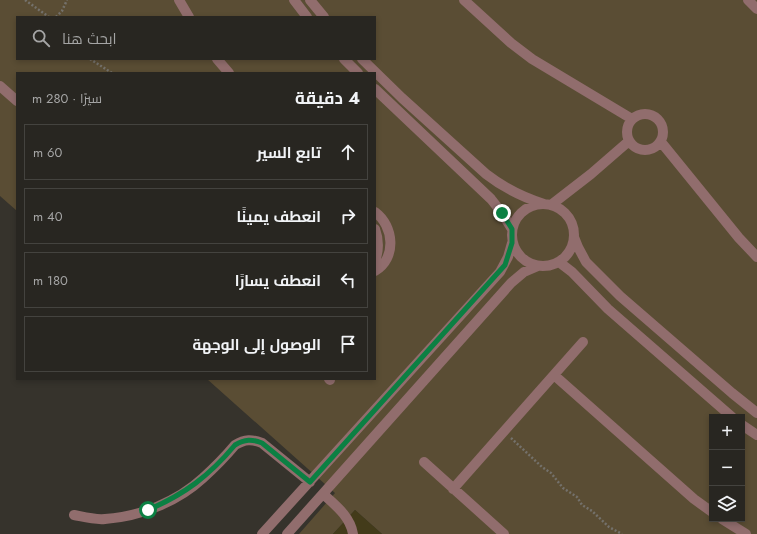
<!DOCTYPE html>
<html lang="ar">
<meta charset="utf-8">
<style>
:root{--surface:#282621;--page:#302e2a;--text:#f1f3f6;--muted:#a5a5a5;--line:#44433f}
body{margin:0;font-family:Jost,Cairo,sans-serif;background:var(--page);color:var(--text);direction:rtl}
.controls{position:absolute;right:12px;bottom:12px;display:grid;overflow:hidden;border-radius:0px;box-shadow:0 2px 6px #0003}
.controls button{width:36px;height:36px;display:grid;place-items:center;padding:0;border:0;border-bottom:1px solid var(--line);background:var(--surface);color:var(--text);font:20px sans-serif}
.stop{position:absolute;width:12px;height:12px;margin:-9px;border:3px solid #0b8043;border-radius:50%;background:#fff}
.stop.end{background:#0b8043;border-color:#fff;box-shadow:0 1px 4px #0008}
.list{margin:0;padding:0;list-style:none}
h2{display:flex;justify-content:space-between;align-items:center;height:52px;margin:0;padding:0 16px;font-size:17px}
h2 small{font-size:13px;font-weight:400;color:var(--muted)}
.list li{display:grid;grid-template-columns:26px 1fr auto;gap:12px;align-items:center;box-sizing:border-box;height:56px;margin:0 8px 8px;padding:0 8px;border:1px solid var(--line);border-radius:0px}
.list b{display:block;font-size:15px;white-space:nowrap}
.list em{font-size:13px;font-style:normal;color:var(--muted)}
.icon{flex:none;width:22px;height:22px;fill:none;stroke:currentColor;stroke-width:2;stroke-linecap:round;stroke-linejoin:round}
.map{position:relative;flex:none;width:757px;height:534px;overflow:hidden;direction:ltr}
.search{position:absolute;background:var(--surface);box-shadow:0 2px 6px #0003;left:16px;top:16px;width:360px;height:44px;display:flex;align-items:center;gap:10px;box-sizing:border-box;padding:0 14px;border-radius:0px;color:var(--muted);font-size:15px}
.panel{position:absolute;background:var(--surface);box-shadow:0 2px 6px #0003;left:16px;top:72px;width:360px;height:308px;border-radius:0px;direction:rtl}
.map>svg:first-child{display:block}
</style>
<div class="map">
<svg width="757" height="534" viewBox="0 0 757 534">
<rect width="100%" height="100%" fill="#36332c"/>
<path fill="#5a4d34" fill-rule="evenodd" d="M0 0H757V534H382L355 510 333 534H299L335 493 207 379H375V73H17V211L0 196ZM17 17H375V59H17ZM712 417H742V519H712Z"/>
<path fill="#433b1a" d="M355 510 382 534H333Z"/>
<g fill="none" stroke-linecap="round" stroke-linejoin="round">
<path stroke="#74716b" stroke-width="2.5" stroke-dasharray="2 2" stroke-linecap="butt" d="M25 0 49 17
M56 17 62 11 67 0
M90 59 112 73
M511 438 542 467 551 473 563 488 577 497 582 505 592 511 609 527 622 534"/>
<path stroke="#916d6d" stroke-width="10" d="M179 0 189 17
M294 0 307 17
M310 0 324 17
M464 0 511 43 532 59 632 119
M748 0 757 9
M217 59 229 73
M344 59 358 73
M362 59 402 98 486 174C504 188 522 197 544 204
M0 86 17 101
M375 89 491 199 502 213 512 229
M627 132a18 18 0 1 1 36 0a18 18 0 1 1-36 0Z
M661 142 739 238 757 257
M512 235a31 31 0 1 1 62 0a31 31 0 1 1-62 0Z
M551 205 591 174 629 141
M375 212C394 226 397 258 375 271
M375 229C379 240 379 250 375 261
M574 237 578 247 586 262 620 296 732 393 757 413
M559 262 572 272 608 309 732 417
M554 375 694 499 712 512
M329 379 330 380
M742 425 757 435
M424 462 504 534
M453 489 583 342
M323 494C335 505 350 516 353 534
M74 515C84 517 94 520 105 519 139 517 177 502 203 478 214 468 225 457 235 445 245 439 252 439 262 443L310 482
M722 519 746 534
M262 534 500 272 508 257 512 243
M287 534 511 283 524 272 538 266"/>
</g>
<g fill="none" stroke-linecap="round" stroke-linejoin="round">
<path stroke="#0b8043" stroke-width="5" d="M148 510C185 494 209 476 235 445 245 439 252 439 262 443L310 482 505 265 512 243V229L502 213"/>
</g>
</svg>
<div class="controls">
<button>+</button>
<button>−</button>
<button><svg class="icon" aria-label="layers" viewBox="0 0 24 24"><path d="M12 4l9 5-9 5-9-5zM3 14l9 5 9-5"/></svg></button>
</div>
<div class="stop" style="left:148px;top:510px"></div>
<div class="stop end" style="left:502px;top:213px"></div>
<div class="search"><svg class="icon" aria-label="search" viewBox="0 0 24 24"><circle cx="10" cy="10" r="6"/><path d="M15 15l6 6"/></svg>ابحث هنا</div>
<section class="panel">
<h2>4 دقيقة<small>سيرًا · 280 m</small></h2>
<ul class="list">
<li><svg class="icon" aria-label="ahead" viewBox="0 0 24 24"><path d="M12 20V5M6 11l6-6 6 6"/></svg><div><b>تابع السير</b></div><em>60 m</em></li>
<li><svg class="icon" aria-label="right" viewBox="0 0 24 24"><path d="M7 20v-9h11M14 6l5 5-5 5"/></svg><div><b>انعطف يمينًا</b></div><em>40 m</em></li>
<li><svg class="icon" aria-label="left" viewBox="0 0 24 24"><path d="M17 20v-9H6M10 6l-5 5 5 5"/></svg><div><b>انعطف يسارًا</b></div><em>180 m</em></li>
<li><svg class="icon" aria-label="arrive" viewBox="0 0 24 24"><path d="M6 21V4h12l-3 4 3 4H6"/></svg><div><b>الوصول إلى الوجهة</b></div></li>
</ul>
</section>
</div>
